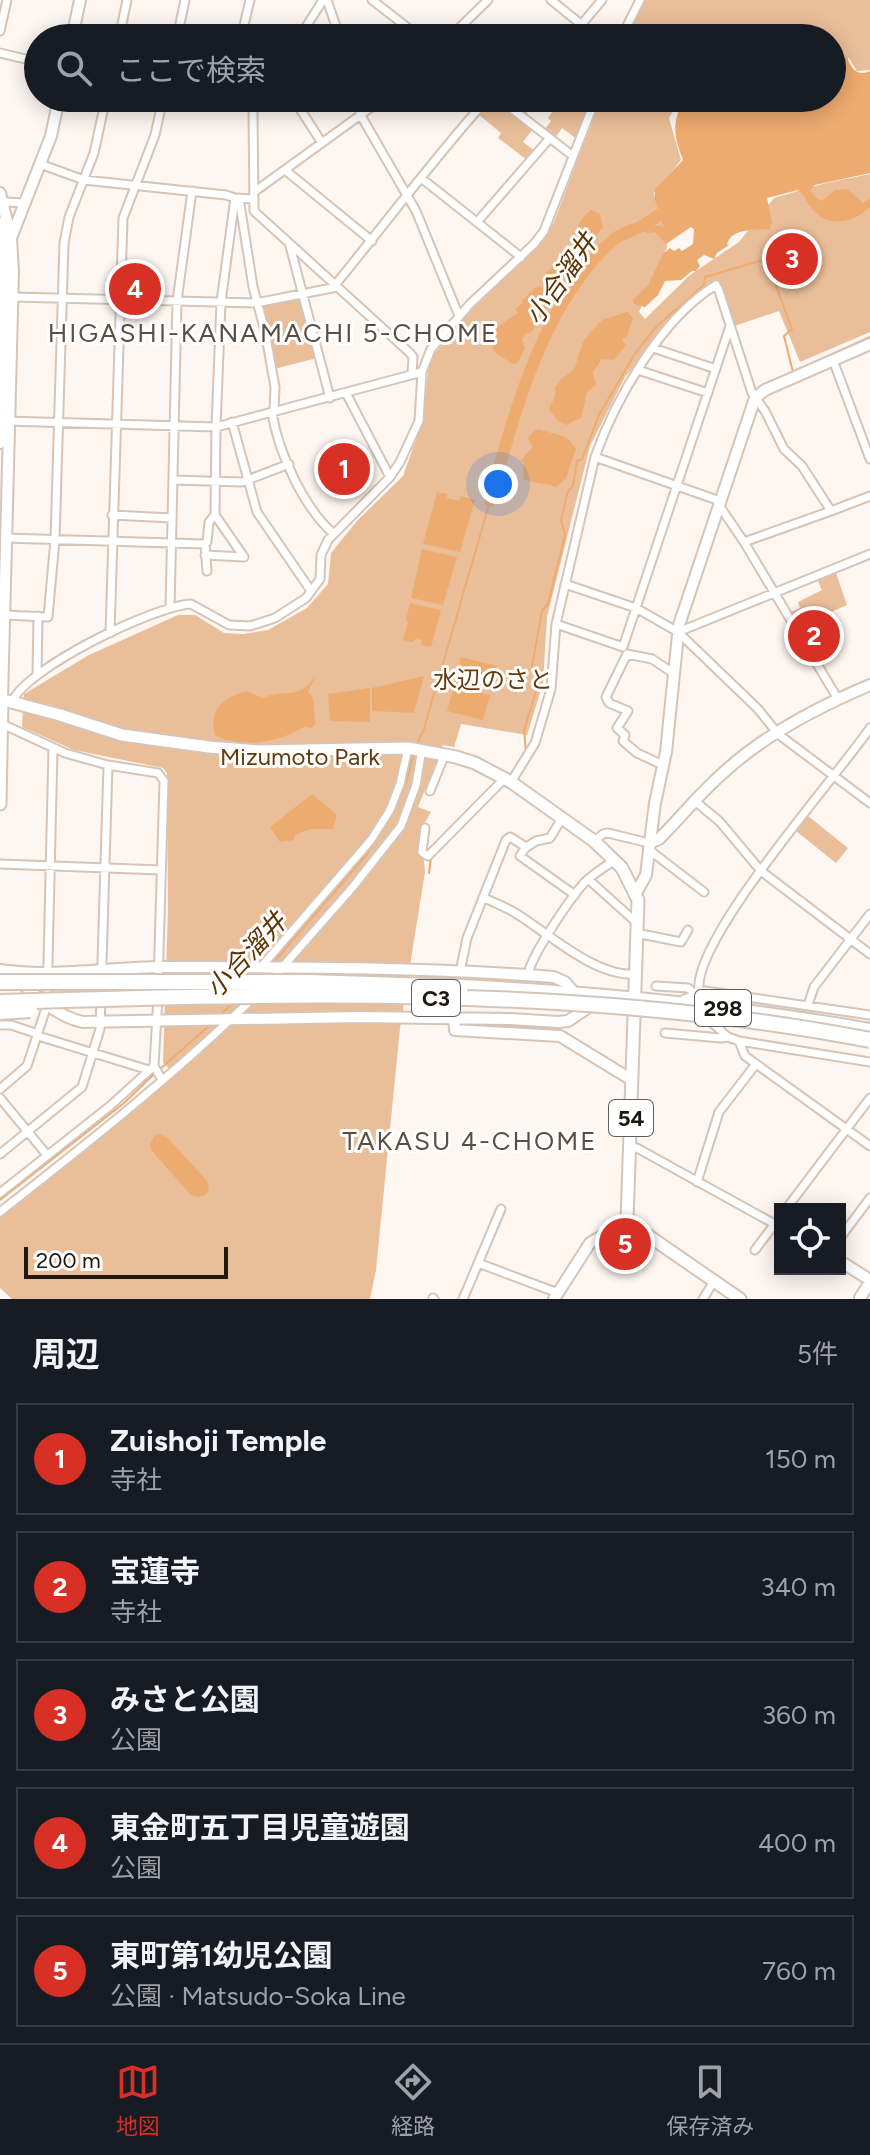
<!DOCTYPE html>
<html lang="ja">
<meta charset="utf-8">
<style>
:root{--surface:#171b24;--page:#20242c;--text:#f1f3f6;--muted:#9ea1a6;--line:#363941;--accent:#d93025}
body{margin:0;font-family:Figtree,"Noto Sans JP",sans-serif;background:var(--page);color:var(--text)}
.controls{position:absolute;right:24px;bottom:24px;display:grid;overflow:hidden;border-radius:0px;box-shadow:0 4px 20px #0003}
.controls button{width:72px;height:72px;display:grid;place-items:center;padding:0;border:0;border-bottom:2px solid var(--line);background:var(--surface);color:var(--text);font:40px sans-serif}
.scale{position:absolute;left:24px;bottom:20px;width:204px;box-sizing:border-box;padding-left:8px;border:4px solid #1e1813;border-top:0;font-size:22px;line-height:28px;white-space:nowrap;color:#1e1813;-webkit-text-stroke:6px #fff;paint-order:stroke}
.you{position:absolute;left:498px;top:484px;width:28px;height:28px;margin:-20px;border:6px solid #fff;border-radius:50%;background:#1a73e8;box-shadow:0 0 0 12px #1a73e833}
.badge{display:grid;place-items:center;width:52px;height:52px;border-radius:50%;background:var(--accent);color:#fff;font-size:26px;font-weight:700}
.pin{position:absolute;translate:-50% -50%;border:4px solid #fff;box-shadow:0 2px 8px #0006}
.list{margin:0;padding:0;list-style:none}
h2{display:flex;justify-content:space-between;align-items:center;height:104px;margin:0;padding:0 32px;font-size:34px}
h2 small{font-size:26px;font-weight:400;color:var(--muted)}
.list li{display:grid;grid-template-columns:52px 1fr auto;gap:24px;align-items:center;box-sizing:border-box;height:112px;margin:0 16px 16px;padding:0 16px;border:2px solid var(--line);border-radius:0px}
.list b{display:block;font-size:30px;white-space:nowrap}
.list p{margin:0;font-size:26px;white-space:nowrap;color:var(--muted)}
.list em{font-size:26px;font-style:normal;color:var(--muted)}
.icon{flex:none;width:44px;height:44px;fill:none;stroke:currentColor;stroke-width:2;stroke-linecap:round;stroke-linejoin:round}
.map{position:relative;flex:none;width:870px;height:1299px;overflow:hidden}
.search{position:absolute;background:var(--surface);box-shadow:0 4px 20px #0003;left:24px;right:24px;top:24px;height:88px;display:flex;align-items:center;gap:20px;box-sizing:border-box;padding:0 28px;border-radius:44px;color:var(--muted);font-size:30px}
.sheet{height:744px;background:var(--surface)}
nav{display:flex;justify-content:space-around;align-items:center;box-sizing:border-box;height:112px;border-top:2px solid var(--line);background:var(--surface);font-size:22px;color:var(--muted)}
nav a{display:grid;justify-items:center;gap:4px}
nav .on{color:var(--accent)}
.map>svg:first-child{display:block}
</style>
<div class="map">
<svg width="870" height="1299" viewBox="0 0 870 1299">
<rect width="100%" height="100%" fill="#fdf6f1"/>
<path fill="#eabe99" d="M644 0H870V70L857 71 849 58 832 59V38H628Z
M490 98H537L522 120 533 129 523 142 534 150 527 160 498 138 501 133 478 114Z
M562 98H594L577 139 562 128 555 138 544 130 551 121 548 118Z
M601 98H680L669 118 681 160 654 193 664 224 667 248 639 312 645 319 690 275 739 242 774 198 826 183 870 174V332L800 362 779 311 734 326 720 284 662 334 625 377 590 446 547 617 543 683 527 735 461 724 454 747 443 745 418 807 431 812 421 829 425 872 400 1028 376 1270 370 1299H12L0 1288V1218L176 1074 163 1063 168 910 167 773 163 768 74 750 22 727 24 694 89 655 178 615H195L224 633 243 634 268 630 307 608 328 584 331 553 357 521 403 476 423 420 429 361 463 318 540 244 554 222Z
M301 297 317 358 274 369 259 305Z
M836 573 847 605 800 626 791 612 800 608 798 602 822 590 817 579Z
M808 816 848 848 836 863 796 831Z"/>
<path fill="#eeab6f" d="M847 57C851 69 858 77 870 71V173L815 185 810 190 816 198 822 201 835 190 847 189 863 203 870 199V207C854 222 830 229 813 210 807 204 805 195 798 190L767 198 772 222 770 229C755 230 732 228 727 244L729 245 717 253 714 259 704 255 697 260 700 266 696 271H692L681 280 665 281 658 295 645 307 634 304 633 300 648 285 663 254 670 248 674 251 679 248 682 251 693 244 694 229 691 227 666 244 655 232 648 233 640 230 641 226 647 224 664 227 655 200V189L683 160C673 134 672 124 684 98H832V59Z
M591 210 600 214 603 227 581 255 572 245C574 233 581 216 591 210Z
M561 252H568L573 265 562 277C560 288 540 318 532 332L525 334 522 340 525 348 518 363 513 364 494 352 490 336 497 327 518 313 515 309 523 303 522 301 534 288 543 286 542 277 553 266Z
M627 312 633 318 627 336 622 340 626 345 614 360 602 359 593 372 596 385 587 392 581 418 566 425 558 421 549 410 555 396V388L561 379 574 370 583 342 591 331 602 320Z
M538 429 566 437 576 448 566 478 556 487C545 482 535 485 523 479L524 463 521 460 533 447 528 438 533 432Z
M437 492 447 494V498L459 501 461 496 475 500 460 552 423 544Z
M422 549 457 557 443 605 411 598Z
M410 603 441 610 431 647 421 645 422 640 415 639 413 642 403 640 408 622 406 620Z
M461 657 497 666 490 691 455 682Z
M424 676 414 713 372 711V688Z
M315 677 308 692C317 700 312 711 316 723L312 728 304 727C279 742 242 750 215 735 208 710 224 697 246 691L263 698C281 690 288 696 301 690 306 688 311 681 315 677Z
M454 686 490 695 483 720 447 711Z
M370 688V722L330 721 328 694Z
M312 794 337 815 333 829H310L295 835 294 840 280 842 270 827Z
M160 1134 168 1138 207 1181 209 1187 206 1195 198 1197 191 1195 152 1151 150 1144 154 1136Z"/>
<g fill="none" stroke-linecap="round" stroke-linejoin="round">
<path stroke="#eeab6f" stroke-width="2" d="M442 667 490 501
M416 746 424 729 439 676
M526 752 524 730 536 692 537 676 532 666 542 611 548 604 565 535 561 520 568 491 573 486 577 461 582 459 599 415 636 352 657 326 704 285 705 277 766 259 792 329 784 336 793 372 870 337
M394 810 406 783 414 752
M429 873 431 858
M272 964 367 854 390 816
M221 1014 234 1002
M159 1070 211 1024
M0 1200 124 1103 154 1074"/>
<path stroke="#eeab6f" stroke-width="12" d="M490 501C514 414 543 299 616 238 623 233 630 231 638 228 650 222 663 212 674 204"/>
<defs>
<path id="street" d="M327 0 340 38
M372 0 421 38
M551 0 598 38
M581 25 602 0
M0 31 7 0
M119 38 127 0
M177 38 185 0
M241 38 250 0
M299 38 323 0
M449 38 488 0
M621 38 640 0
M0 53 38 62
M261 98 253 110 254 211 410 353 413 357 412 374
M293 98 322 143
M359 98 362 112
M498 98 573 156
M360 114 416 211 459 316
M40 164 84 180 226 195 235 198
M285 170 372 241
M421 178 521 257
M254 192 384 98
M239 198 253 287 265 331 275 387 274 412
M3 202 26 203
M478 221 550 138
M290 246 330 398
M335 285C386 223 434 158 488 98
M13 297 256 303 337 287
M653 348 716 369
M833 360 870 459
M638 370 708 393
M346 393 390 477
M272 413C278 451 304 509 334 534
M6 421 216 427 221 302 235 198 253 199
M232 422 257 512 311 591
M595 457 720 501
M173 480 242 482 289 464
M719 505 744 542 831 511
M112 515 172 518
M5 538 205 544
M744 542 838 699
M205 555 244 557 215 515 216 427 422 372
M207 571 205 544 207 542 209 522 215 515
M565 584 636 608 678 632 758 709 778 734 870 803
M170 608 177 301 192 191
M4 615 48 617 55 540 64 243 69 217 94 153 106 98
M556 624 623 647 730 326
M678 632 870 554
M110 633 123 218 155 135 163 98
M37 675 38 616
M12 702C26 668 154 606 191 604L229 625 250 626 275 618 306 598 320 579 321 555 328 540 390 477 400 462 419 421 422 372 431 349 470 304 534 244 544 231 596 98
M2 724 65 753 108 765
M663 765 637 753 623 741 625 735 617 728 628 711 609 703 606 697 627 654 652 659 673 673
M511 782 535 743 551 689 556 624 595 457C615 400 662 317 716 285L719 291 752 393 765 411 784 449 802 466 831 511 870 496
M430 791 445 754
M695 801 720 822 761 871 870 954
M425 828 422 852 428 856 505 778
M594 841 603 834 608 833 649 843
M525 848 536 841 550 838 562 818
M648 849 704 892
M0 864 161 870
M588 879 637 923
M483 897C494 903 506 907 517 914 549 934 596 977 635 974
M636 933 681 942 688 930
M261 967 371 840 390 810 400 784 408 748
M460 972 467 938 506 840 510 837 526 847 520 856 575 895
M528 975C531 955 570 899 584 883 593 874 604 867 615 860
M272 979 352 888 401 826 416 785 422 749
M656 986 688 988 695 994
M699 991C692 939 836 778 870 728
M158 997 154 1066 162 1080
M684 999C693 998 696 991 705 991L870 1015
M808 1005 814 987 870 914
M710 1021 728 1037 739 1041 870 1062
M0 1025H11L38 1034
M665 1033 721 1038 728 1037
M38 1036 149 1070
M739 1041 745 1056 870 1146
M0 1089 27 1066 47 1005 53 748
M0 1098 47 1155
M630 1148H637L780 1227
M0 1154 82 1087 100 1029 108 765 158 773 164 781 158 985
M697 1182 719 1112 756 1064
M0 1193 110 1106 154 1066
M786 1209 870 1098
M0 1212C88 1143 174 1075 254 997
M840 1238 870 1198
M755 1250 780 1217
M478 1263 558 1293
M433 1298 434 1299
M463 1299 501 1209
M703 1299 714 1281"/>
<path id="secondary" d="M72 38 80 0
M0 193 11 238 13 272 2 699
M0 223 5 272 0 443
M11 238 51 136 59 98
M649 843 659 839C680 818 700 793 723 773 763 736 820 706 870 685
M636 893 646 875 655 803 666 752 679 625 755 398 765 390 870 344
M0 970C53 978 110 967 164 967 294 967 424 967 554 977L565 982 575 994
M9 971C30 991 54 1016 83 1022L359 1017 510 1019 558 1022 568 1021 586 1009
M454 1018 455 1030 560 1036 632 1080
M840 1261 870 1280
M860 1298 870 1282
M554 1299 590 1243 627 1221"/>
<path id="primary" d="M0 699 60 715 122 735 209 747 259 751 408 748 456 757 475 763 511 782 594 841 622 868 638 900 627 1221 740 1299
M0 804 2 699"/>
<path id="highway" d="M461 987C599 994 734 1007 870 1031"/>
</defs>
<use href="#street" stroke="#d5c5b8" stroke-width="11"/>
<use href="#secondary" stroke="#d5c5b8" stroke-width="14"/>
<use href="#primary" stroke="#d5c5b8" stroke-width="15"/>
<use href="#highway" stroke="#d5c5b8" stroke-width="18"/>
<use href="#street" stroke="#fff" stroke-width="7"/>
<use href="#secondary" stroke="#fff" stroke-width="10"/>
<use href="#primary" stroke="#fff" stroke-width="11"/>
<use href="#highway" stroke="#fff" stroke-width="14"/>
<defs>
<path id="highway-bridge" d="M0 982H308L461 987
M0 1002C286 993 588 985 870 1040
M0 1012 30 1010"/>
</defs>
<use href="#highway-bridge" stroke="#d5c5b8" stroke-width="18" stroke-linecap="butt"/>
<use href="#highway-bridge" stroke="#fff" stroke-width="14"/>
</g>
<g text-anchor="middle" dominant-baseline="central" stroke-width="6" stroke-linejoin="round" paint-order="stroke">
<g fill="#fff" stroke="#625d5a" stroke-width="2">
<rect x="412" y="980" width="48" height="36" rx="6"/>
<rect x="695" y="990" width="56" height="36" rx="6"/>
<rect x="609" y="1100" width="44" height="36" rx="6"/>
</g>
<g font-size="22" font-weight="bold" fill="#1e1813">
<text x="436" y="998">C3</text>
<text x="723" y="1008">298</text>
<text x="631" y="1118">54</text>
</g>
<g font-size="24" fill="#663b0c" stroke="#fff">
<text x="493" y="679">水辺のさと</text>
<text x="300" y="756">Mizumoto Park</text>
</g>
<g font-size="26" font-style="italic" fill="#5e3401" stroke="#fff">
<text transform="translate(561 279) rotate(-55)">小合溜井</text>
<text transform="translate(246 955) rotate(-47)">小合溜井</text>
</g>
<g font-size="26" letter-spacing="2" fill="#5b4d42" stroke="#fff">
<text x="273" y="333">HIGASHI-KANAMACHI 5-CHOME</text>
<text x="470" y="1141">TAKASU 4-CHOME</text>
</g>
</g>
</svg>
<div class="controls">
<button><svg class="icon" aria-label="locate" viewBox="0 0 24 24"><circle cx="12" cy="12" r="6"/><path d="M12 2v4M12 18v4M2 12h4M18 12h4"/></svg></button>
</div>
<div class="scale">200 m</div>
<div class="you"></div>
<div class="pin badge" style="left:344px;top:469px">1</div>
<div class="pin badge" style="left:814px;top:636px">2</div>
<div class="pin badge" style="left:792px;top:259px">3</div>
<div class="pin badge" style="left:135px;top:289px">4</div>
<div class="pin badge" style="left:625px;top:1244px">5</div>
<div class="search"><svg class="icon" aria-label="search" viewBox="0 0 24 24"><circle cx="10" cy="10" r="6"/><path d="M15 15l6 6"/></svg>ここで検索</div>
</div>
<section class="sheet">
<h2>周辺<small>5件</small></h2>
<ul class="list">
<li><span class="badge">1</span><div><b>Zuishoji Temple</b><p>寺社</p></div><em>150 m</em></li>
<li><span class="badge">2</span><div><b>宝蓮寺</b><p>寺社</p></div><em>340 m</em></li>
<li><span class="badge">3</span><div><b>みさと公園</b><p>公園</p></div><em>360 m</em></li>
<li><span class="badge">4</span><div><b>東金町五丁目児童遊園</b><p>公園</p></div><em>400 m</em></li>
<li><span class="badge">5</span><div><b>東町第1幼児公園</b><p>公園 · Matsudo-Soka Line</p></div><em>760 m</em></li>
</ul>
</section>
<nav>
<a class="on"><svg class="icon" aria-label="map" viewBox="0 0 24 24"><path d="M3 6l6-2 6 2 6-2v14l-6 2-6-2-6 2zM9 4v14M15 6v14"/></svg>地図</a>
<a><svg class="icon" aria-label="directions" viewBox="0 0 24 24"><path d="M12 3l9 9-9 9-9-9zM9 14v-3h6M13 9l2 2-2 2"/></svg>経路</a>
<a><svg class="icon" aria-label="saved" viewBox="0 0 24 24"><path d="M7 4h10v16l-5-4-5 4z"/></svg>保存済み</a>
</nav>
